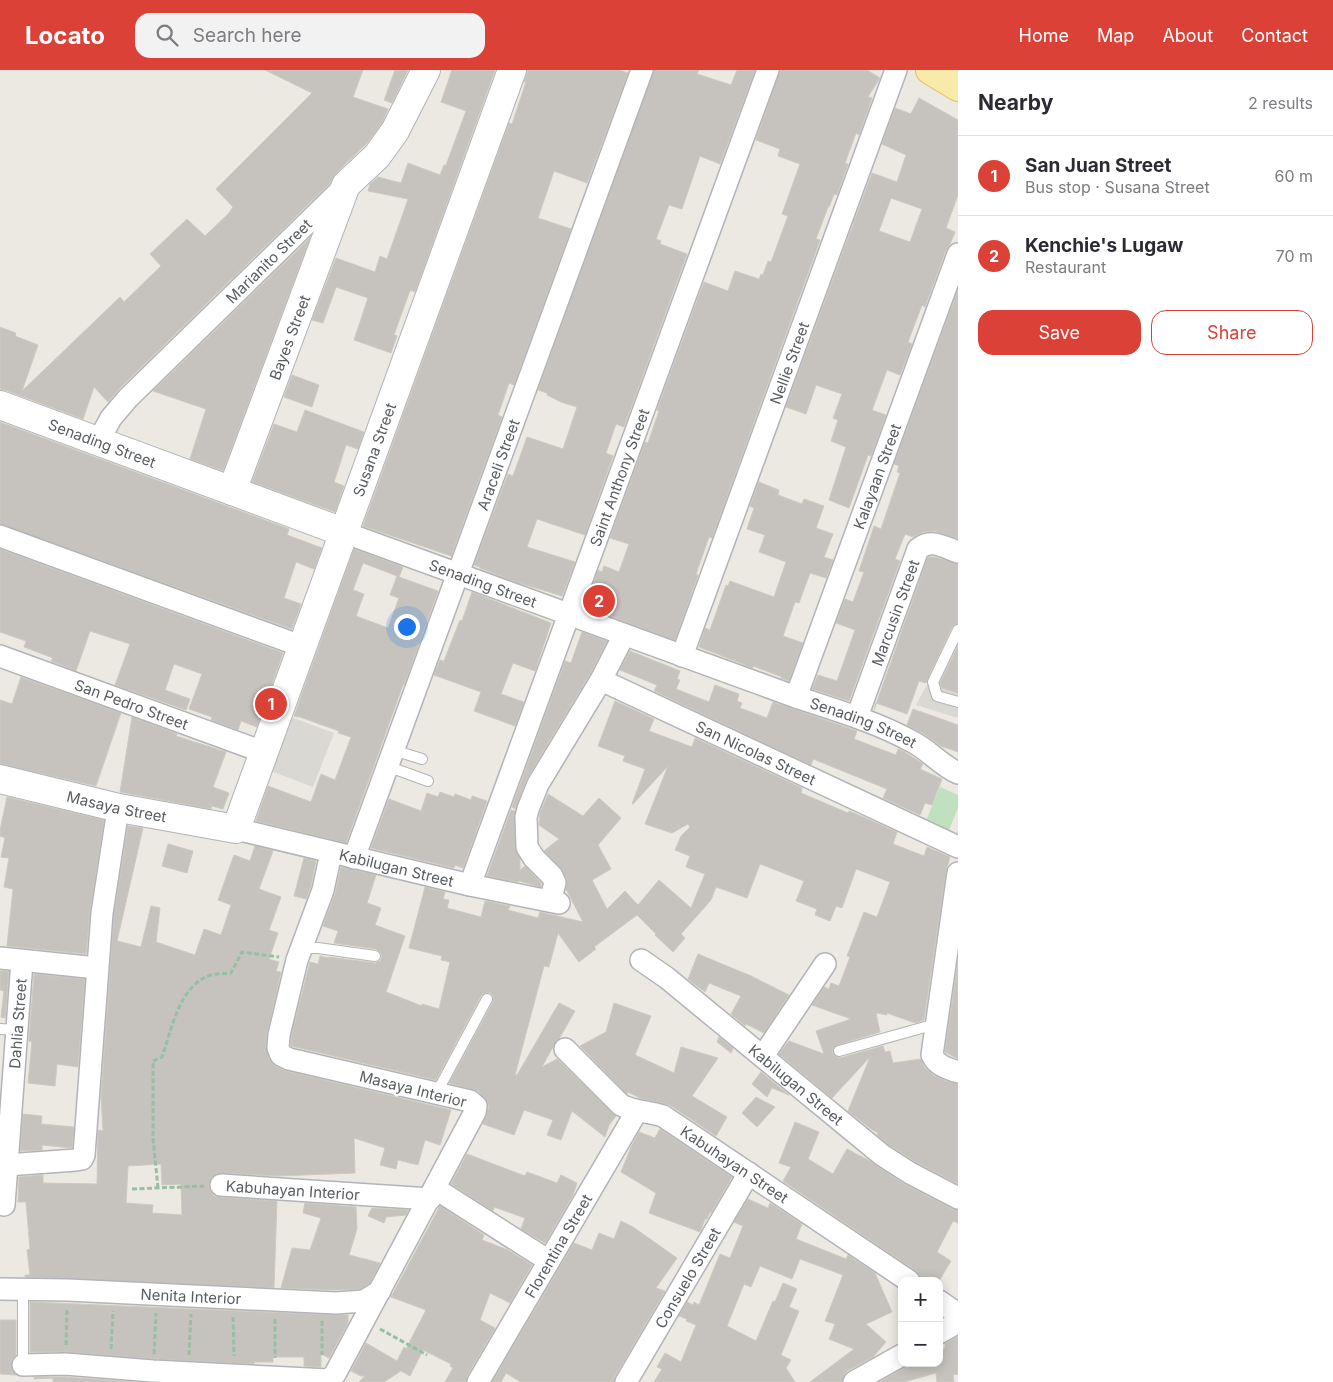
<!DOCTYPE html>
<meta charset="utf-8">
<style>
:root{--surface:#fff;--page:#f2f2f3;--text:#2b2b33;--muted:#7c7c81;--line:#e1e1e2;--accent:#db4137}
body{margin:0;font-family:Inter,sans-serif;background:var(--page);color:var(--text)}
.controls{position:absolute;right:15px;bottom:15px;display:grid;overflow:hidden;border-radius:10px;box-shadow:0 2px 12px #0003}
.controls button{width:45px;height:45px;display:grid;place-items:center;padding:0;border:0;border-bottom:1px solid var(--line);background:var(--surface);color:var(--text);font:25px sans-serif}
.you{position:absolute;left:406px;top:556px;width:18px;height:18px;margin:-12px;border:4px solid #fff;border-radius:50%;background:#1a73e8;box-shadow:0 0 0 8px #1a73e833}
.badge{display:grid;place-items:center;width:32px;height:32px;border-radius:50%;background:var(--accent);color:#fff;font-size:16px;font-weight:700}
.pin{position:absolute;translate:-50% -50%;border:2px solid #fff;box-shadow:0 1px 5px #0006}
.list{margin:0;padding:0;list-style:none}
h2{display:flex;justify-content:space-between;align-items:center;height:65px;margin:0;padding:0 20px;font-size:21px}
h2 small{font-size:16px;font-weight:400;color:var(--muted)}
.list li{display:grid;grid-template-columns:32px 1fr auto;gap:15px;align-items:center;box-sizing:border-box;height:80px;padding:0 20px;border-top:1px solid var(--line)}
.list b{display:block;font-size:19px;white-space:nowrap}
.list p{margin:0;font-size:16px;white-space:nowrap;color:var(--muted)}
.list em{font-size:16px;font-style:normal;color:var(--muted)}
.actions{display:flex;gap:10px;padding:15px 20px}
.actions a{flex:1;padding:11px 0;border:1px solid var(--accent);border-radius:15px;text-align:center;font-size:18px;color:var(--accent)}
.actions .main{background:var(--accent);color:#fff}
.icon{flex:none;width:28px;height:28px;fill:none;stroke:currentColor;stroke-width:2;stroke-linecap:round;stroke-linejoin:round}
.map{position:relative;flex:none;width:958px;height:1312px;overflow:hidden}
header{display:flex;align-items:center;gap:30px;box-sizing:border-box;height:70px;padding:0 25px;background:var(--accent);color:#fff}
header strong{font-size:24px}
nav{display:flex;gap:28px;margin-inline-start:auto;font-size:18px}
.search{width:350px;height:45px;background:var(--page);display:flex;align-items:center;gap:12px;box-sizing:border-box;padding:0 18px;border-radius:15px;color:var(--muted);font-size:19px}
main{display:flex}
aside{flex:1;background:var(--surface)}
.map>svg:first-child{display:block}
</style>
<header>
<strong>Locato</strong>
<div class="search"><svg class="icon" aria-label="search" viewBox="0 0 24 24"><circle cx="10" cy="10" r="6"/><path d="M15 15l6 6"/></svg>Search here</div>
<nav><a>Home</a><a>Map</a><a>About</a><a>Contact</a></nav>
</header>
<main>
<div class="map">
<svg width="958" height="1312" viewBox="0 0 958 1312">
<rect width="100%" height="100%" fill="#ebe9e1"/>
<path fill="#dad8d3" d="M958 557V648L916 635Z
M288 646 334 663 313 717 268 700Z"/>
<path fill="#bfe1bf" d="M940 717 958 725V738L949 760 926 751Z"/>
<path fill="#c6c3be" stroke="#cfcac0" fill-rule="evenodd" d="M265 0H363L353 27 388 39 382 53 368 72 335 104 330 113 119 319 108 332 94 317 83 349 5 320H0V257L16 263 15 266 38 275 22 321 120 227 124 232 161 196 150 184 187 149 205 166 229 143 233 137 216 119 312 23Z
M395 0H408L392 33 384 30Z
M452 0H495L415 222 411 220 409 223 394 265 397 266 391 283 354 270 368 228 336 217 323 253 312 250 336 188 375 202 380 186 387 189 408 129 368 121 370 114 378 107 401 113 408 93 440 105 444 95H446L466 41 441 32Z
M528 0H618L628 3 587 113 554 101 538 148 571 159 514 315 509 313 498 345 502 347 451 486 363 456 509 53 512 54 526 12H524Z
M654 0H699L697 4 731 15 737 0H755L720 94 700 86 682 139 669 135 656 169 661 171 660 174 687 184 624 357 616 354 606 383 613 386 585 465 537 449 527 477 575 492 562 526 513 511 480 498V497L474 495 508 404 513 406 527 367 563 379 577 337 561 332 547 325V323L538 320Z
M780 0H867L880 8 868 27 872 28 859 65 856 63 845 93 848 94 837 125 834 124 829 137H828L816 169 820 170 712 468 709 467 696 504 698 505 675 570 585 537 598 500 602 502 604 496 619 502 629 474 610 468 645 372 648 373 659 341 657 340 704 212 728 221 735 201 759 209 761 204 763 205 768 191 771 192 788 146 782 144 800 94 778 86 780 79 756 70Z
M919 28 958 50V125L946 158 955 162 950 174 946 180 925 237 922 235 908 272 912 274 900 305 887 300 872 340 886 345 871 386 868 385 849 438 829 430 846 377 831 371 838 350 833 348 842 324 816 315 806 344 786 337 872 103 897 112 906 85 882 74 895 38 911 44ZM891 128 922 139 910 172 879 161Z
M310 168 223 401 190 389 206 339 153 321Z
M958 220V469L935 461 924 462 913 467 905 464 895 489 900 491 849 631 812 619 818 605 837 611 855 560 836 553 845 529 853 532 864 502 859 501 874 456 881 459 900 403 897 402 899 396 894 394Z
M292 305 319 315 312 337 284 327Z
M305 340 364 362 358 379 346 375 334 412 344 416 335 442 252 412 274 354 297 362Z
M0 352 289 459 287 465 322 478 314 499 296 492 284 528 301 534 292 559 0 454Z
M759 412 779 420 778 425 802 434 804 429 824 436 816 458 833 464 824 487 833 490 826 508 810 503 799 533 795 532 783 566 803 573 789 611 781 608 782 607 753 596V598L699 577 705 558 710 560 726 515 728 516 730 511 774 527 786 492 759 482 765 465 747 459 754 438 750 436Z
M0 479 283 583 257 657 241 651 238 660 211 650 212 647 189 639 202 604 174 594 165 620 190 629 186 640 115 615 130 574 90 561 76 601 51 591 53 588 24 577 26 571 0 562Z
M354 479 403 497 399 507 438 521 404 615H403L346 773 256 751 268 716 311 732 321 704 335 710 351 667 338 663 339 661 297 646V647L294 646ZM363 493 397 506 390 525 399 528 388 558 356 546 364 524 353 520Z
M928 487H935L958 494V553L952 557 926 613 919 611 907 644 876 633 874 640Z
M472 522 551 553 535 601 513 593 501 624 524 632 515 656 474 641 481 622 434 605 440 590 444 591 460 550 462 551Z
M582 562 607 571 590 604 527 708 515 739 512 737 565 591 571 593Z
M958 576V623L942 618 940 613Z
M630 581 680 601 677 609 680 610 676 619 709 632 715 615 739 624 737 631 742 633 740 638 767 648 773 632 857 661 854 669 896 685 898 679 905 682 923 694 920 699 942 709 932 735 925 733 920 745 883 728 887 719 813 689 811 695 654 621 657 615 620 600Z
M21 607 121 643 96 716 0 694V630L12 634Z
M615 631 654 649 649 661 692 677 695 668 802 718 801 723 848 743 849 741 861 746 897 762 893 774 924 786 927 777 950 787 946 801 924 950 915 953 887 943V945L876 943 880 962 837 975 833 979 832 982 835 986 840 988 883 976 885 982 890 981 893 993 921 989 924 997 933 1005 946 1011 958 1014V1114L916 1092 889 1075 877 1065 878 1063 871 1059 848 1041 870 987 832 1028 779 984 789 971 824 984 816 961 851 949 812 935 824 917 829 919 831 913 839 916 850 887 847 886 864 842 877 847 890 812 856 799 842 838 836 836 830 851 815 845 817 839 796 831 804 811 760 794 747 828 716 817 711 830 681 864 685 868 673 882 655 865 656 864 637 845 594 877 596 879 579 892 558 863 549 897 544 896 515 1005H517L559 933 575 941 559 969 556 971 542 997 557 989 616 1046 609 1055 605 1067 572 1041 561 1070 547 1065 553 1050 524 1040 514 1065 483 1054 489 1037 487 1031 478 1021 449 1013 493 932V926L490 923H484L481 926 436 1010 291 976V967L310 892 318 894 320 886 329 888V887L375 893 380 891 382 887 381 883 376 879 334 873 338 861 323 856 335 824 341 797 376 805 367 833 381 838 375 855 405 866 386 922 422 936V934L439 939 450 892 441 890 442 886 409 878 425 817 445 822 443 829 449 830 447 838 481 847 485 831 510 836 508 840 538 848 540 842 583 852 566 819 567 809 563 801 544 781 559 769 539 755 540 743 548 724 583 746 599 728 621 748 598 775 611 799 592 810 607 839 625 821 638 835 659 810 691 838 705 804 686 797 690 786 675 780 681 766 690 757 688 754 672 763 645 754 668 696 633 734H632L645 699 623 691 625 686 598 676Z
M913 639 958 655V682L941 676 924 664 907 655Z
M132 647 177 664 176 666 226 682 213 717 229 723 223 739 212 736 211 739 120 722Z
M440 722 454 727 455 724 471 730 472 726 487 731 463 798 455 795 454 798 371 778 389 729 421 741 427 723 438 727Z
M7 727 104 750 90 841 86 884 7 876 13 819 4 817 9 788 1 787 5 768 0 766V760Z
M511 740 515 741V777L520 789V800L525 796 541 813V817L519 811 518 812 487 806Z
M128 756 143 758 117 871 141 877 151 836 160 838 156 872 195 885 204 859 221 865 231 835 218 830 234 785 250 791 255 776 273 781 259 819 281 827 269 860 278 863 269 889 279 892 276 901 281 902 267 964 266 977 270 990 275 996 286 1001 451 1040 440 1075 425 1070 418 1095 398 1090 396 1099 380 1095 385 1078 354 1068 355 1103 278 1106 222 1103 216 1104 211 1108 209 1114 210 1120 214 1126 220 1127 277 1131 274 1218 25 1207V1205H30L27 1180 30 1179 26 1132H18L19 1107 43 1105V1113L97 1114 98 1060 103 1061 101 1026 114 844ZM161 1094 162 1115 181 1114 182 1145 152 1143 153 1135 126 1133 128 1096Z
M168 774 193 781 187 803 162 796Z
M304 788 316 791 311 816 306 829 294 826Z
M698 884 751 906 789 925 764 963 746 954 745 956 731 944 741 926 709 913 705 922 688 909Z
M958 891V989L945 982Z
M0 901H9L5 948 1 947 4 921 0 920Z
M34 904 85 909 78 997 57 994 55 1016 28 1013 32 972 29 971Z
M614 933 651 946 635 985 674 1003 681 977 718 988 692 1026 727 1047 716 1066 670 1035 640 1028 628 1022 627 1024 580 976 606 962Z
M719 967 733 978 731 983 717 972Z
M761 1002 789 1025 772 1018 767 1027 752 1014Z
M756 1027 775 1037 757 1057 742 1043Z
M23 1044 42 1046 41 1054 74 1057 72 1078 42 1075V1080L20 1081Z
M795 1052 819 1062 808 1089 833 1104 847 1079 868 1090 904 1114 952 1139 958 1140V1153L953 1151 937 1182 951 1191 939 1211H921L920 1205 916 1201 783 1111 791 1097 779 1093Z
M660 1059 732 1107 711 1143 710 1142 707 1149H705L700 1162 649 1143 656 1123 621 1102 631 1077 639 1062 655 1068Z
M467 1084 525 1106 527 1102 557 1113 561 1105 577 1113 573 1125 545 1173 521 1159 525 1148 494 1137 493 1141 451 1114Z
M748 1129 768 1138 770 1133 802 1154 796 1169 846 1189 848 1185 875 1203 892 1242 866 1254 886 1272 873 1287 847 1301 843 1306 842 1312H810L854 1279 829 1269 835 1254 825 1251 843 1205 800 1189 792 1209 760 1196 751 1217 744 1214 727 1256 756 1271 773 1231 775 1232 783 1213 797 1219 789 1237 799 1241 781 1285 791 1290 786 1298 795 1312H654L662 1299 657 1297 665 1283 681 1292 696 1255 686 1251 687 1249 679 1246 687 1232 693 1235 694 1232 699 1235 720 1184 730 1188 743 1156 734 1152Z
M305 1133 356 1137 357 1159 349 1185 380 1193 370 1213 360 1219 336 1220 281 1218 292 1178 310 1180 321 1148 303 1143Z
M440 1136 484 1165 482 1170 508 1180 532 1195 510 1233 490 1223 480 1250 495 1258 467 1306 466 1312H445L453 1298 450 1296 451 1294 423 1280 410 1306 401 1301 384 1312H359L365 1306H361L351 1301 366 1273 397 1291 404 1277 406 1279 426 1240 391 1227Z
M372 1138 407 1140H408L406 1145 386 1147 384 1153 368 1146Z
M621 1151 633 1157 677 1188 656 1218 665 1221 615 1306 614 1312H521L506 1303 501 1312H492L574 1173 592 1180 599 1163 614 1169Z
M30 1232 335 1245H348V1253L329 1288 321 1284V1297L304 1296V1287H273V1292H254V1294L154 1289 66 1282H30Z
M0 1250H16V1285L12 1289 11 1295 12 1301 16 1305 0 1304Z
M958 1266V1304L953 1305 954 1312H937L936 1303 904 1312H880L911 1293H939V1281L945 1278V1274Z
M34 1307H65L134 1312H53V1308L34 1309Z"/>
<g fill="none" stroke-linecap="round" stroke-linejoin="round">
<defs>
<path id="lane" d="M958 560 933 612 937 626 958 632
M393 680 422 689
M387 696 428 711
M301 878H318L375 886
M0 959 17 960
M839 981 936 954
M436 1024 487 929
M23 1220V1295"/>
<g id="street">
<path id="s1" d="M98 372 111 348 128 328 344 117"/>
<path id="s2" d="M343 462 796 627C835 640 874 651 911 671 928 679 940 695 958 703"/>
<path d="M0 466 301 576"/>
<path id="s3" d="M0 586 263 682"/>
<path id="s4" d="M682 586 896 0"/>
<path id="s5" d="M601 610 958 777"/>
<path id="s6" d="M796 627 958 184"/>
<path id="s7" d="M857 647 918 479C932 468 943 477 958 482"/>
<path id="s8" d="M236 759 470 815 559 833"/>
<path id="s9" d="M354 788 642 0"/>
<path d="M958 803 932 985C937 996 947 998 958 1002"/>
<path id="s10" d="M470 815 768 0"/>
<path d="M550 831 555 813 552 806 534 788 527 777 526 747 528 739 538 714 601 610 624 565"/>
<path d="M0 888 97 898"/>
<path id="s11" d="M641 890 667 908 882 1085 910 1103 958 1128"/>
<path id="s12" d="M565 979 621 1035C634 1042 649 1041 663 1046L909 1211"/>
<path d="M763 986 825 894"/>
<path d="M6 1095 76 1090 82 1089 84 1085 102 843 116 752"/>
<path id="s13" d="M221 1115 430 1129"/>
<path d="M436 1119 549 1191"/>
<path id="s14" d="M4 1135 22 891"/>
<path id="s15" d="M0 1219 68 1220 336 1233 364 1231 380 1221"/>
<path d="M939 1231 958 1244"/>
<path d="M939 1263 958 1252"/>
<path d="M23 1295 65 1294 153 1301 329 1310 335 1304 475 1042 476 1036 470 1031 289 989 281 985 278 978 279 965 297 890 323 820 331 783"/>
<path id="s16" d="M478 1312 637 1041"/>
<path id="s17" d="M626 1312 749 1103"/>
<path d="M854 1312 902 1285"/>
</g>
<g id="secondary">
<path id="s18" d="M0 335 343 462"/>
<path id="s19" d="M232 421 346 115 377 86 395 61 426 0"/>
<path id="s20" d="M0 709 119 738 236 759 512 0"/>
</g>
<path id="primary" d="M930 0 958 17"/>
</defs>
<use href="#lane" stroke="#b2b4b8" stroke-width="12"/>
<use href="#street" stroke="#b2b4b8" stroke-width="24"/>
<use href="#secondary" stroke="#b0b4b8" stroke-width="30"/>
<use href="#primary" stroke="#e6bd5f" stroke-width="30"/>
<path stroke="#97bfa2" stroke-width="3" stroke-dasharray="5 2.5" stroke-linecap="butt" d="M158 1118 153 1069V991L162 987C172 959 179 915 211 905 217 903 225 904 231 903L242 882 279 887
M132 1119 204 1116
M233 1247 234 1286
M275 1249V1288
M322 1251V1285
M380 1259 427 1285
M66 1275 67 1238
M111 1279 113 1241
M154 1284 156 1243
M189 1285 191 1244"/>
<use href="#lane" stroke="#fff" stroke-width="10"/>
<use href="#street" stroke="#fff" stroke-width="21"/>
<use href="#secondary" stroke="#fff" stroke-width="28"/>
<use href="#primary" stroke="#f8eaa9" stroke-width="28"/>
</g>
<g text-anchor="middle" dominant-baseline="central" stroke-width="5" stroke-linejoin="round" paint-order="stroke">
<g font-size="15" fill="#595d61" stroke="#fff">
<text stroke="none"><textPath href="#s1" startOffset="250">Marianito Street</textPath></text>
<text stroke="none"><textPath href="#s19" startOffset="164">Bayes Street</textPath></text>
<text stroke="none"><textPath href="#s4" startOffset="312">Nellie Street</textPath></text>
<text stroke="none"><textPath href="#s18" startOffset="109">Senading Street</textPath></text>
<text stroke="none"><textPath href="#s20" startOffset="645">Susana Street</textPath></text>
<text stroke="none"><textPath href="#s9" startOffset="419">Araceli Street</textPath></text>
<text stroke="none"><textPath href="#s6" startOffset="235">Kalayaan Street</textPath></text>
<text stroke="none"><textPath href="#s10" startOffset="434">Saint Anthony Street</textPath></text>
<text stroke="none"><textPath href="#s2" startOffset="149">Senading Street</textPath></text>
<text stroke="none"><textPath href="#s7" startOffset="111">Marcusin Street</textPath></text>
<text stroke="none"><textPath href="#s3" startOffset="140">San Pedro Street</textPath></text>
<text stroke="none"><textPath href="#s2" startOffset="554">Senading Street</textPath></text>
<text stroke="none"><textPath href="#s5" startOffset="171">San Nicolas Street</textPath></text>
<text stroke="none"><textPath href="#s20" startOffset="120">Masaya Street</textPath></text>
<text stroke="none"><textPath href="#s8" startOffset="165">Kabilugan Street</textPath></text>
<text stroke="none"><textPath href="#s14" startOffset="182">Dahlia Street</textPath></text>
<text stroke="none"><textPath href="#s11" startOffset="199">Kabilugan Street</textPath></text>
<text transform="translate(413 1019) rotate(14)">Masaya Interior</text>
<text stroke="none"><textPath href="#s12" startOffset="209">Kabuhayan Street</textPath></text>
<text stroke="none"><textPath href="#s13" startOffset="72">Kabuhayan Interior</textPath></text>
<text stroke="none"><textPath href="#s16" startOffset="158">Florentina Street</textPath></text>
<text stroke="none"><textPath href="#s17" startOffset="121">Consuelo Street</textPath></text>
<text stroke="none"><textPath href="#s15" startOffset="191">Nenita Interior</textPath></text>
</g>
</g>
</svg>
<div class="controls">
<button>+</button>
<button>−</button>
</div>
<div class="you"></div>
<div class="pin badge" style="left:271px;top:634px">1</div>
<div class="pin badge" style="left:599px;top:531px">2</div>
</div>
<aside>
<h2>Nearby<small>2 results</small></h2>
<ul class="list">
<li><span class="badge">1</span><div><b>San Juan Street</b><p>Bus stop · Susana Street</p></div><em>60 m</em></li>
<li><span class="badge">2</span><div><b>Kenchie's Lugaw</b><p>Restaurant</p></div><em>70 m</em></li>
</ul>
<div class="actions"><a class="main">Save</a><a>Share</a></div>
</aside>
</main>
